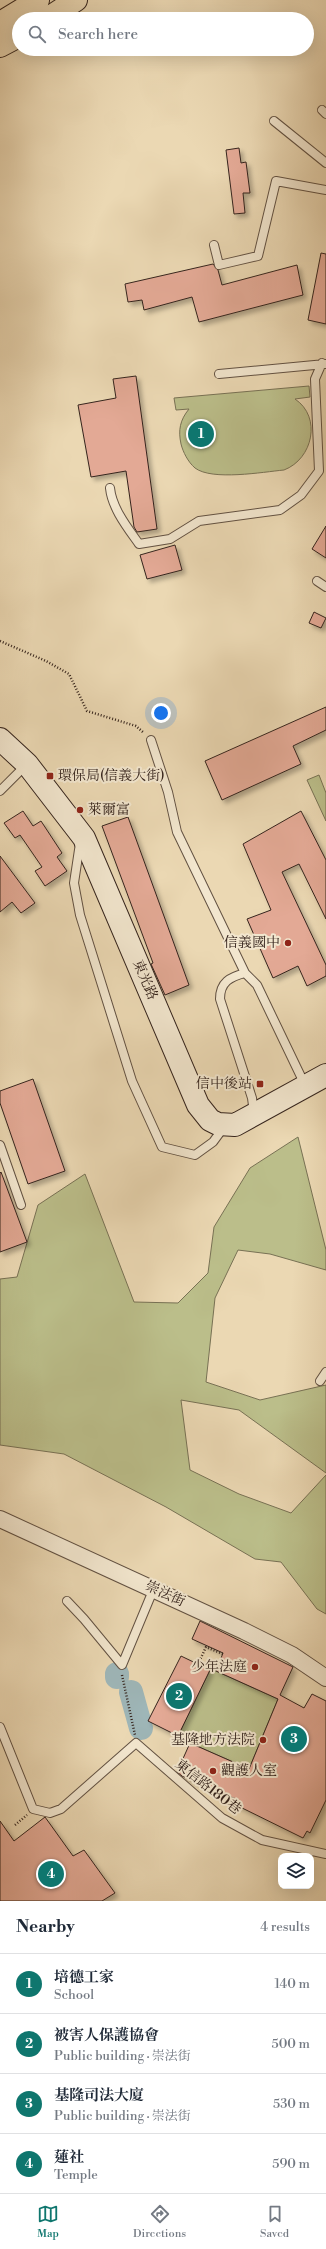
<!DOCTYPE html>
<meta charset="utf-8">
<style>
:root{--surface:#fff;--page:#f2f2f3;--text:#1f2937;--muted:#747a83;--line:#e0e1e3;--accent:#0f766e}
body{margin:0;font-family:"Libre Bodoni","Noto Serif TC",serif;background:var(--page);color:var(--text)}
.controls{position:absolute;right:12px;bottom:12px;display:grid;overflow:hidden;border-radius:8px;box-shadow:0 4px 16px #0002}
.controls button{width:36px;height:36px;display:grid;place-items:center;padding:0;border:0;border-bottom:1px solid var(--line);background:var(--surface);color:var(--text);font:20px sans-serif}
.you{position:absolute;left:161px;top:713px;width:14px;height:14px;margin:-10px;border:3px solid #fff;border-radius:50%;background:#1a73e8;box-shadow:0 0 0 6px #1a73e833}
.badge{display:grid;place-items:center;width:26px;height:26px;border-radius:50%;background:var(--accent);color:#fff;font-size:13px;font-weight:700}
.pin{position:absolute;translate:-50% -50%;border:2px solid #fff;box-shadow:0 1px 4px #0006}
.list{margin:0;padding:0;list-style:none}
h2{display:flex;justify-content:space-between;align-items:center;height:52px;margin:0;padding:0 16px;font-size:17px}
h2 small{font-size:13px;font-weight:400;color:var(--muted)}
.list li{display:grid;grid-template-columns:26px 1fr auto;gap:12px;align-items:center;box-sizing:border-box;height:60px;padding:0 16px;border-top:1px solid var(--line)}
.list b{display:block;font-size:15px;white-space:nowrap}
.list p{margin:0;font-size:13px;white-space:nowrap;color:var(--muted)}
.list em{font-size:13px;font-style:normal;color:var(--muted)}
.icon{flex:none;width:22px;height:22px;fill:none;stroke:currentColor;stroke-width:2;stroke-linecap:round;stroke-linejoin:round}
.map{position:relative;flex:none;width:326px;height:1901px;overflow:hidden}
.search{position:absolute;background:var(--surface);box-shadow:0 4px 16px #0002;left:12px;right:12px;top:12px;height:44px;display:flex;align-items:center;gap:10px;box-sizing:border-box;padding:0 14px;border-radius:22px;color:var(--muted);font-size:15px}
.sheet{height:292px;background:var(--surface)}
nav{display:flex;justify-content:space-around;align-items:center;box-sizing:border-box;height:56px;border-top:1px solid var(--line);background:var(--surface);font-size:11px;color:var(--muted)}
nav a{display:grid;justify-items:center;gap:2px}
nav .on{color:var(--accent)}
.map>svg:first-child{display:block}
</style>
<div class="map">
<svg width="326" height="1901" viewBox="0 0 326 1901">
<defs>
<filter id="shadow"><feDropShadow dx="3.5" dy="3.5" stdDeviation="2" flood-color="#0004"/></filter>
</defs>
<rect width="100%" height="100%" fill="#ebd8b3"/>
<filter id="stains"><feTurbulence type="fractalNoise" baseFrequency=".005" numOctaves="4"/><feColorMatrix values="0 0 0 0 .2 0 0 0 0 .09 0 0 0 0 .02 0 0 0 .5 -.17"/></filter>
<radialGradient id="worn" r=".72"><stop offset=".6" stop-color="#630" stop-opacity="0"/><stop offset="1" stop-color="#630" stop-opacity=".3"/></radialGradient>
<path fill="#bbbe8a" stroke="#787154" d="M309 386 310 397 295 399C322 417 313 459 284 470 263 472 212 481 195 468 188 462 183 452 181 444 178 430 180 420 189 409L176 410 174 398Z
M319 775 326 793V821L307 780Z
M298 1137 326 1250V1270L270 1254 238 1250 215 1298 206 1382 260 1400 326 1385V1473L239 1410 181 1400 190 1470 239 1494 291 1513 326 1475V1614L317 1609 281 1562 255 1559 166 1507 64 1454 0 1445V1279L17 1277 38 1205 85 1174 134 1302 178 1303 208 1273 214 1227 250 1168Z
M210 1670 216 1671 278 1699 249 1769 190 1743 178 1736Z"/>
<g fill="none" stroke-linecap="round" stroke-linejoin="round">
<path stroke="#9eb6b8" stroke-width="24" d="M117 1674V1677
M131 1692 141 1728"/>
</g>
<path fill="#e3a995" stroke="#35241d" filter="url(#shadow)" d="M239 148 241 163 246 162 250 193H243L245 213 234 214 226 150Z
M321 253 326 254V324L308 320Z
M213 264 218 270 222 285 297 265 303 295 199 322 192 297 144 310 142 300 128 302 125 284Z
M136 376 157 529 137 532 134 527 126 471 91 477 78 405 116 398 113 379Z
M326 526V558L312 549Z
M175 545 182 570 147 579 140 555Z
M314 612 326 618 321 628 309 623Z
M326 707V730L293 746 301 764 222 800 205 761Z
M23 811 33 826 41 821 62 853 57 857 67 871 45 886 35 871 42 867 20 835 15 838 4 823Z
M301 811 326 860V919L299 864 282 872 326 965V976L307 986 298 966 273 978 247 919 271 910 243 844Z
M128 817 189 985 165 995 151 964 153 963 102 826Z
M0 856 35 903 21 913 12 902 0 912Z
M33 1079 65 1171 28 1184 0 1103V1091Z
M1 1172 27 1242 0 1252V1173Z
M200 1621 293 1667 280 1695 304 1708 312 1694 326 1701V1800L310 1833 307 1831 303 1838 234 1804 236 1799 182 1776 177 1772 190 1743 249 1769 278 1699 216 1671 223 1653 192 1639Z
M181 1656 210 1670 178 1736 148 1721Z
M45 1817 73 1856 84 1850 115 1893 102 1901H0V1821L14 1841Z"/>
<g fill="none" stroke-linecap="round" stroke-linejoin="round">
<defs>
<path id="lane" d="M322 110 326 114
M274 121 326 163
M214 245 219 265 258 256 276 181 326 190
M219 374 325 364
M110 488C112 508 127 527 139 544L170 539 199 521 280 510 301 495 319 471 315 379 322 363
M317 581 326 587
M151 740 168 792 177 832 245 973
M0 791 26 765
M80 843 74 883 80 915 132 1081 162 1147 195 1155 213 1142 224 1127
M254 1113 252 1098 220 999C220 982 230 977 245 973L257 985 305 1085
M0 1145 21 1205
M320 1381 326 1372
M67 1601 84 1619 122 1665 154 1588
M0 1727 33 1809 50 1813 61 1809 136 1743 222 1818 262 1840 326 1854"/>
<path id="street" d="M0 1519 244 1631 292 1655 326 1678"/>
<path id="secondary" d="M0 739 27 764 84 838 198 1105 210 1120 218 1124 235 1125 326 1075"/>
<path id="highway" d="M47 19 76 0
M0 23 38 0
M0 46 19 36"/>
</defs>
<use href="#lane" stroke="#625142" stroke-width="10"/>
<use href="#street" stroke="#625142" stroke-width="18"/>
<use href="#secondary" stroke="#35241d" stroke-width="24"/>
<use href="#highway" stroke="#35241d" stroke-width="24"/>
<path stroke="#35241d" stroke-width="2.5" stroke-dasharray="1 2" stroke-linecap="butt" d="M0 641 46 661 69 674 87 711 136 726 144 733
M198 1664 206 1647 223 1654
M122 1675 135 1735
M178 1736 190 1743
M15 1825 27 1815"/>
<use href="#lane" stroke="#f2e6ce" stroke-width="8"/>
<use href="#street" stroke="#f2e6ce" stroke-width="16"/>
<use href="#secondary" stroke="#f2e6ce" stroke-width="22"/>
<use href="#highway" stroke="#ebd8b3" stroke-width="22"/>
</g>
<g fill="#8f2418" stroke="#f2e6ce" stroke-width="1.5">
<rect x="46" y="772" width="8" height="8" rx="2"/>
<circle cx="80" cy="810" r="4"/>
<circle cx="288" cy="943" r="4"/>
<rect x="256" y="1080" width="8" height="8" rx="2"/>
<circle cx="255" cy="1667" r="4"/>
<circle cx="263" cy="1740" r="4"/>
<circle cx="213" cy="1771" r="4"/>
</g>
<g text-anchor="middle" dominant-baseline="central" stroke-width="4" stroke-linejoin="round" paint-order="stroke">
<g font-size="14" fill="#35241d" stroke="#f2e6ce" text-anchor="end">
<text x="58" y="776" text-anchor="start">環保局(信義大街)</text>
<text x="88" y="810" text-anchor="start">萊爾富</text>
<text x="280" y="943">信義國中</text>
<text x="252" y="1084">信中後站</text>
<text x="247" y="1667">少年法庭</text>
<text x="255" y="1740">基隆地方法院</text>
<text x="221" y="1771" text-anchor="start">觀護人室</text>
</g>
<g font-size="14" fill="#35241d" stroke="#f2e6ce">
<text transform="translate(145 980) rotate(67)">東光路</text>
<text transform="translate(165 1594) rotate(25)">崇法街</text>
<text transform="translate(208 1787) rotate(38)">東信路180巷</text>
</g>
</g>
<rect width="100%" height="100%" filter="url(#stains)"/>
<rect width="100%" height="100%" fill="url(#worn)"/>
</svg>
<div class="controls">
<button><svg class="icon" aria-label="layers" viewBox="0 0 24 24"><path d="M12 4l9 5-9 5-9-5zM3 14l9 5 9-5"/></svg></button>
</div>
<div class="you"></div>
<div class="pin badge" style="left:201px;top:434px">1</div>
<div class="pin badge" style="left:179px;top:1696px">2</div>
<div class="pin badge" style="left:294px;top:1739px">3</div>
<div class="pin badge" style="left:51px;top:1874px">4</div>
<div class="search"><svg class="icon" aria-label="search" viewBox="0 0 24 24"><circle cx="10" cy="10" r="6"/><path d="M15 15l6 6"/></svg>Search here</div>
</div>
<section class="sheet">
<h2>Nearby<small>4 results</small></h2>
<ul class="list">
<li><span class="badge">1</span><div><b>培德工家</b><p>School</p></div><em>140 m</em></li>
<li><span class="badge">2</span><div><b>被害人保護協會</b><p>Public building · 崇法街</p></div><em>500 m</em></li>
<li><span class="badge">3</span><div><b>基隆司法大廈</b><p>Public building · 崇法街</p></div><em>530 m</em></li>
<li><span class="badge">4</span><div><b>蓮社</b><p>Temple</p></div><em>590 m</em></li>
</ul>
</section>
<nav>
<a class="on"><svg class="icon" aria-label="map" viewBox="0 0 24 24"><path d="M3 6l6-2 6 2 6-2v14l-6 2-6-2-6 2zM9 4v14M15 6v14"/></svg>Map</a>
<a><svg class="icon" aria-label="directions" viewBox="0 0 24 24"><path d="M12 3l9 9-9 9-9-9zM9 14v-3h6M13 9l2 2-2 2"/></svg>Directions</a>
<a><svg class="icon" aria-label="saved" viewBox="0 0 24 24"><path d="M7 4h10v16l-5-4-5 4z"/></svg>Saved</a>
</nav>
